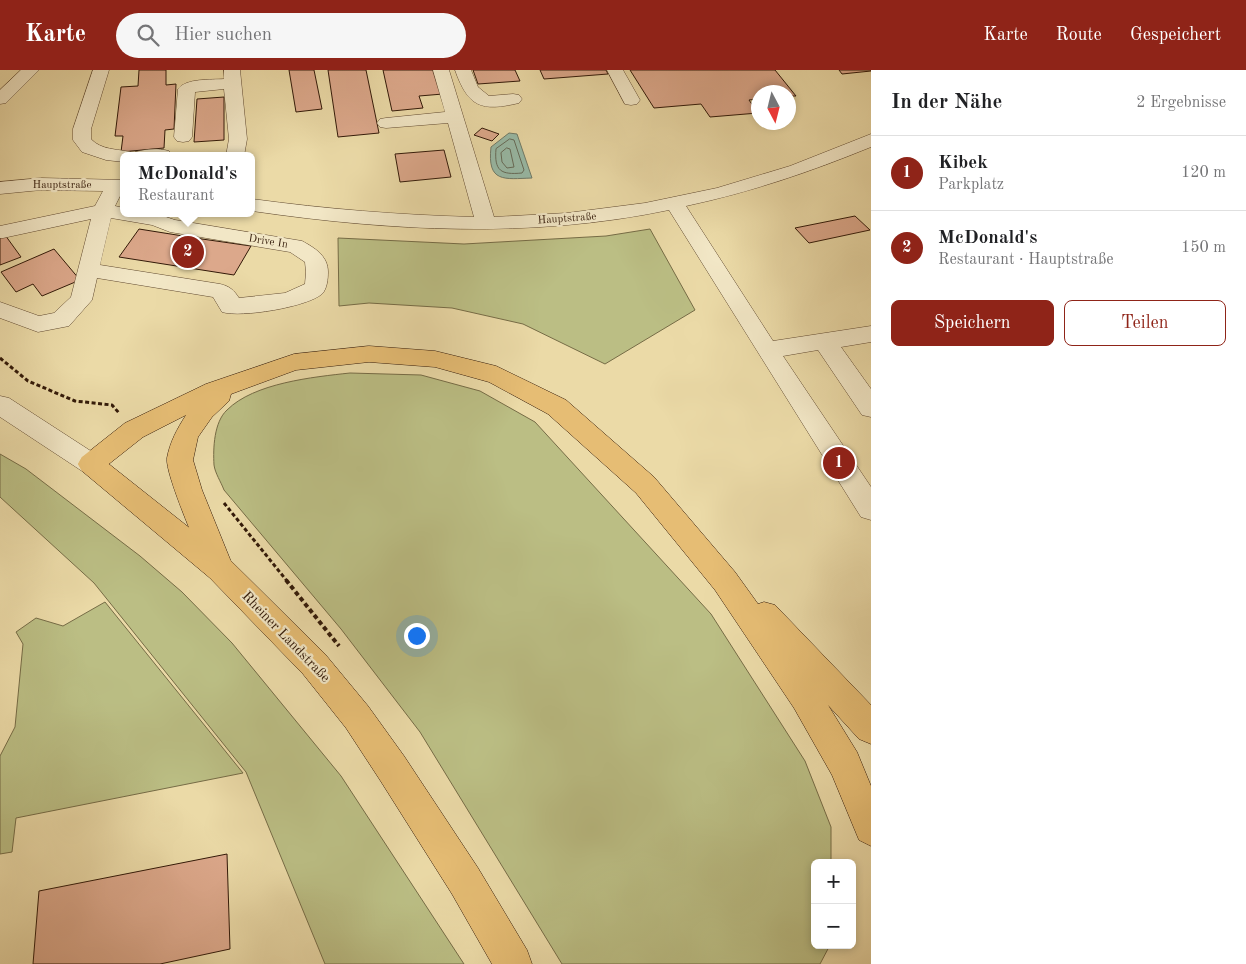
<!DOCTYPE html>
<html lang="de">
<meta charset="utf-8">
<style>
:root{--surface:#fff;--page:#f6f6f6;--text:#202124;--muted:#757577;--line:#e0e0e0;--accent:#8f2418}
body{margin:0;font-family:"Old Standard TT",serif;background:var(--page);color:var(--text)}
.controls{position:absolute;right:15px;bottom:15px;display:grid;overflow:hidden;border-radius:8px;box-shadow:0 2px 8px #0003}
.controls button{width:45px;height:45px;display:grid;place-items:center;padding:0;border:0;border-bottom:1px solid var(--line);background:var(--surface);color:var(--text);font:25px sans-serif}
.compass{position:absolute;left:751px;top:15px;width:45px;height:45px;border-radius:50%;background:var(--surface);box-shadow:0 2px 8px #0003;rotate:173deg}
.you{position:absolute;left:416px;top:565px;width:18px;height:18px;margin:-12px;border:4px solid #fff;border-radius:50%;background:#1a73e8;box-shadow:0 0 0 8px #1a73e833}
.badge{display:grid;place-items:center;width:32px;height:32px;border-radius:50%;background:var(--accent);color:#fff;font-size:16px;font-weight:700}
.pin{position:absolute;translate:-50% -50%;border:2px solid #fff;box-shadow:0 1px 5px #0006}
.popup{position:absolute;left:120px;top:82px;width:135px;height:65px;box-sizing:border-box;display:grid;place-content:center;border-radius:8px;background:var(--surface);filter:drop-shadow(0 1px 4px #0005);font-size:16px;white-space:nowrap;color:var(--muted)}
.popup b{font-size:19px;color:var(--text)}
.popup::after{content:'';position:absolute;left:50%;top:100%;margin-left:-10px;border:10px solid transparent;border-top-color:var(--surface)}
.list{margin:0;padding:0;list-style:none}
h2{display:flex;justify-content:space-between;align-items:center;height:65px;margin:0;padding:0 20px;font-size:21px}
h2 small{font-size:16px;font-weight:400;color:var(--muted)}
.list li{display:grid;grid-template-columns:32px 1fr auto;gap:15px;align-items:center;box-sizing:border-box;height:75px;padding:0 20px;border-top:1px solid var(--line)}
.list b{display:block;font-size:19px;white-space:nowrap}
.list p{margin:0;font-size:16px;white-space:nowrap;color:var(--muted)}
.list em{font-size:16px;font-style:normal;color:var(--muted)}
.actions{display:flex;gap:10px;padding:15px 20px}
.actions a{flex:1;padding:11px 0;border:1px solid var(--accent);border-radius:8px;text-align:center;font-size:18px;color:var(--accent)}
.actions .main{background:var(--accent);color:#fff}
.icon{flex:none;width:28px;height:28px;fill:none;stroke:currentColor;stroke-width:2;stroke-linecap:round;stroke-linejoin:round}
.map{position:relative;flex:none;width:871px;height:894px;overflow:hidden}
header{display:flex;align-items:center;gap:30px;box-sizing:border-box;height:70px;padding:0 25px;background:var(--accent);color:#fff}
header strong{font-size:24px}
nav{display:flex;gap:28px;margin-inline-start:auto;font-size:18px}
.search{width:350px;height:45px;background:var(--page);display:flex;align-items:center;gap:12px;box-sizing:border-box;padding:0 18px;border-radius:28px;color:var(--muted);font-size:19px}
main{display:flex}
aside{flex:1;background:var(--surface)}
.map>svg:first-child{display:block}
</style>
<header>
<strong>Karte</strong>
<div class="search"><svg class="icon" aria-label="search" viewBox="0 0 24 24"><circle cx="10" cy="10" r="6"/><path d="M15 15l6 6"/></svg>Hier suchen</div>
<nav><a>Karte</a><a>Route</a><a>Gespeichert</a></nav>
</header>
<main>
<div class="map">
<svg width="871" height="894" viewBox="0 0 871 894">
<rect width="100%" height="100%" fill="#ebdaa7"/>
<filter id="stains"><feTurbulence type="fractalNoise" baseFrequency=".004" numOctaves="4"/><feColorMatrix values="0 0 0 0 .2 0 0 0 0 .09 0 0 0 0 .02 0 0 0 .5 -.17"/></filter>
<radialGradient id="worn" r=".72"><stop offset=".6" stop-color="#630" stop-opacity="0"/><stop offset="1" stop-color="#630" stop-opacity=".3"/></radialGradient>
<path fill="#bbbe84" stroke="#766c46" d="M650 159 695 240 605 294 523 254 452 238 369 233 339 236 338 168 464 174 606 166Z
M350 303 421 305 480 321 535 352 711 544 805 691 831 757V793H815V875H830L820 894H562L420 662 341 559 224 420C221 412 215 403 214 395 213 378 214 352 227 340 254 313 313 307 350 303Z
M0 384 26 399 140 486 182 522 232 573 341 706 464 894H325L246 702 94 513 0 427Z
M105 532 243 703 16 748 12 782 0 784V686L15 657 23 574 16 562 36 548 63 556Z"/>
<path fill="#98bba8" stroke="#6f7a68" d="M509 63 517 64 532 108C504 109 487 113 491 77Z"/>
<g fill="none" stroke-linecap="round" stroke-linejoin="round">
<path stroke="#656a58" stroke-width="1" d="M510 69 514 70 524 100 522 103C501 105 494 101 496 79Z
M507 78 510 79 514 97 507 98 502 92 501 83Z"/>
</g>
<path fill="#dca88b" stroke="#321908" d="M139 0H166V15L176 14 174 59 165 60 164 78 121 82 123 66H115L121 17 138 16Z
M289 0H314L322 39 296 42Z
M328 0H366L379 63 338 67Z
M383 0H435L443 24 419 26 423 38 392 41Z
M473 0H515L520 11 478 14Z
M540 0H606L608 4 544 9Z
M630 0H775L796 26H788V22H758V29L749 30 758 43 710 47 701 34 654 38Z
M839 0H871V1L842 4Z
M224 27V70L194 72 197 29Z
M482 58 499 64 492 71 474 65Z
M444 80 451 107 400 112 395 84Z
M855 146 870 160 809 173 795 158Z
M0 158 21 187 0 195Z
M139 159 202 169 251 176 234 205 119 187Z
M54 179 80 210 42 226 33 214 16 222 1 202Z
M227 784 230 879 160 894H33L39 821Z"/>
<g fill="none" stroke-linecap="round" stroke-linejoin="round">
<defs>
<path id="minor" d="M21 0H39L6 33 0 34V20Z
M93 0H109L91 59V69C101 80 117 79 131 82L133 85 135 82C146 79 158 78 169 81L171 86H124V92L106 90 82 82 73 70V59Z
M224 0H240L247 69 244 86H226L229 69 224 19 195 22 192 67 189 71 183 72 177 71 174 67 178 19C186 8 211 10 224 9Z
M433 0H449L494 147 567 143 645 133 717 118 790 96 871 64V77C810 102 751 122 686 136L773 271 871 256V272L841 277 871 319V347L862 345 818 280 783 286 871 417V450L861 447 669 140C531 169 390 161 252 141V129C326 139 399 145 474 147L448 53 386 58 380 57 377 53 380 49 386 48 445 42Z
M455 0H471L478 17 489 26 513 24 519 25 522 29 519 33C481 42 468 37 455 0Z
M607 0H623L640 30 637 34 631 35 625 34Z
M41 108 124 110V122H122L115 136 124 138V143H154L175 150 302 171C315 178 328 186 328 202 328 209 327 219 322 224 307 237 241 248 222 242L213 227 97 208 92 230 69 256 38 262 0 248V232L39 246 54 243 71 227 91 149 3 168H0V156L95 136 103 121 41 120 0 124V112ZM111 148 152 155 170 162 290 182 305 192 306 202 305 214 285 223 239 228C234 220 229 216 220 214L100 195Z
M0 326 9 328 100 387 104 394 100 401 91 404 82 401 0 347Z"/>
<path id="major" d="M91 384 100 387 230 490 325 584 368 636 404 686 478 798 527 880 532 894H492L452 824 380 710 346 658 303 604 210 508 82 401 78 394 82 387Z"/>
<path id="highway" d="M369 276 435 281 496 296 566 330 654 407 735 502 758 534 764 532 775 535 871 635V674L859 669 828 635 857 682 871 716V776L859 770 832 705 794 638 715 520 636 423 548 344 489 312 435 297 369 292 296 300 231 324 229 331 212 347 198 367 193 390 202 420 234 499 230 508 220 511 210 508 206 499C198 479 165 404 167 388 170 372 177 359 186 345L143 367 100 401 91 404 82 401 78 394 82 387 125 353 206 314 294 284Z"/>
</defs>
<use href="#minor" stroke="#604930" stroke-width="1"/>
<use href="#major" stroke="#321908" stroke-width="1"/>
<use href="#highway" stroke="#321908" stroke-width="1"/>
<path stroke="#321908" stroke-width="3" stroke-dasharray="4 2.5" stroke-linecap="butt" d="M0 288 28 311 75 331 112 335 119 343
M224 433 287 511"/>
<path stroke="#321908" stroke-width="4" stroke-dasharray="4.5 3" stroke-linecap="butt" d="M286 510 339 576"/>
<use href="#minor" fill="#f2e7c6" fill-rule="evenodd"/>
<use href="#major" fill="#e6bd74" fill-rule="evenodd"/>
<use href="#highway" fill="#e6bd74" fill-rule="evenodd"/>
</g>
<g text-anchor="middle" dominant-baseline="central" stroke-width="4.5" stroke-linejoin="round" paint-order="stroke">
<g font-size="11" fill="#321908" stroke="#f2e7c6">
<text x="62" y="115">Hauptstraße</text>
<text transform="translate(567 149) rotate(-4)">Hauptstraße</text>
<text transform="translate(268 172) rotate(9)">Drive In</text>
</g>
<g font-size="14" fill="#321908" stroke="#f2e7c6">
<text transform="translate(286 567) rotate(46)">Rheiner Landstraße</text>
</g>
</g>
<rect width="100%" height="100%" filter="url(#stains)"/>
<rect width="100%" height="100%" fill="url(#worn)"/>
</svg>
<div class="controls">
<button>+</button>
<button>−</button>
</div>
<svg class="compass" viewBox="-18 -18 36 36"><path d="M0-13l5 13h-10z" fill="#e53935"/><path d="M0 13l5-13h-10z" fill="#757577"/></svg>
<div class="you"></div>
<div class="pin badge" style="left:839px;top:393px">1</div>
<div class="pin badge" style="left:188px;top:182px">2</div>
<div class="popup"><b>McDonald's</b>Restaurant</div>
</div>
<aside>
<h2>In der Nähe<small>2 Ergebnisse</small></h2>
<ul class="list">
<li><span class="badge">1</span><div><b>Kibek</b><p>Parkplatz</p></div><em>120 m</em></li>
<li><span class="badge">2</span><div><b>McDonald's</b><p>Restaurant · Hauptstraße</p></div><em>150 m</em></li>
</ul>
<div class="actions"><a class="main">Speichern</a><a>Teilen</a></div>
</aside>
</main>
